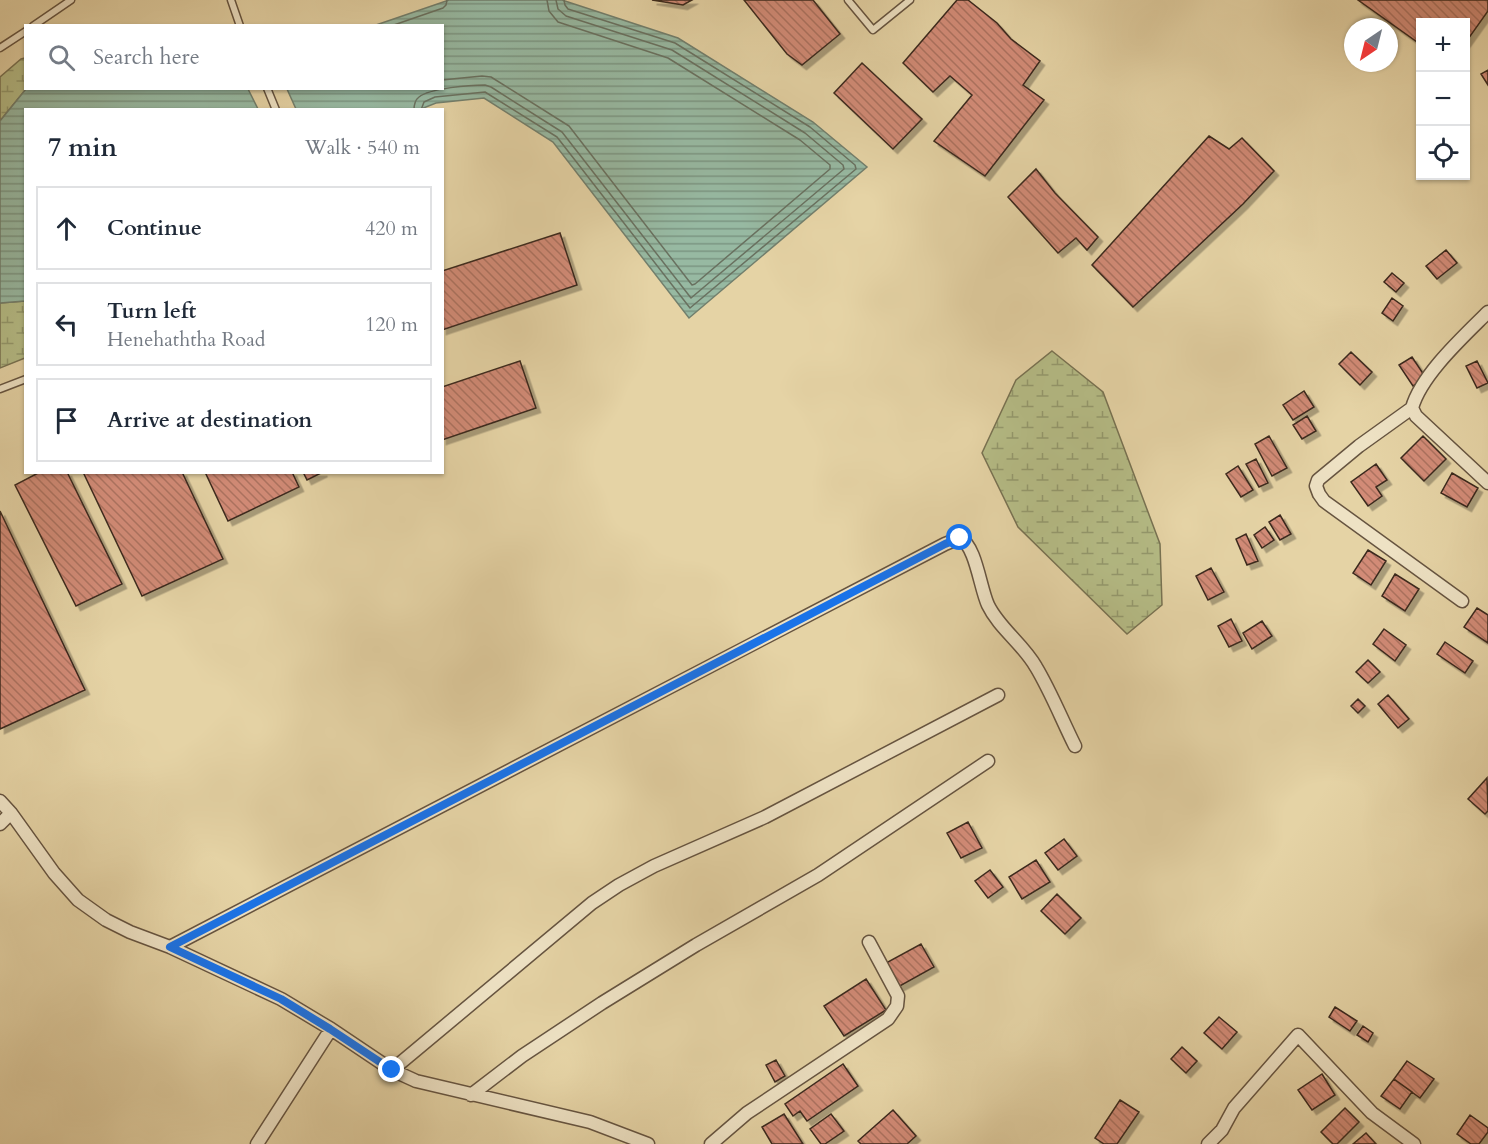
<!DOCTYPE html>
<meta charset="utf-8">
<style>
:root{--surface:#fff;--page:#f6f6f7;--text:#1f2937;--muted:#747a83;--line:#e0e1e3}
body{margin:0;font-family:Cardo,serif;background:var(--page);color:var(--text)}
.controls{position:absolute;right:18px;top:18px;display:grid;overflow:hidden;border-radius:0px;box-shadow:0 2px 4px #0004}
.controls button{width:54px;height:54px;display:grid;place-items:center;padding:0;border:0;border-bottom:2px solid var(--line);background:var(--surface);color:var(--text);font:30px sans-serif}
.compass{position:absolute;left:1344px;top:18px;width:54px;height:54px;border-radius:50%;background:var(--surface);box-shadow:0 2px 4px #0004;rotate:215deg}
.stop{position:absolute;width:18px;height:18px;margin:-14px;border:4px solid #1a73e8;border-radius:50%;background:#fff}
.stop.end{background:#1a73e8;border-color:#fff;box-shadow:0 2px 6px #0008}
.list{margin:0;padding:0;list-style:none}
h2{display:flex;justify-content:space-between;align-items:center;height:78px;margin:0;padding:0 24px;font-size:26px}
h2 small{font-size:20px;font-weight:400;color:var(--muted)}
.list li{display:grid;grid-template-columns:39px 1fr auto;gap:18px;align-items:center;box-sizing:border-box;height:84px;margin:0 12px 12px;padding:0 12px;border:2px solid var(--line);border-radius:0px}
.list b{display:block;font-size:22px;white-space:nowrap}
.list p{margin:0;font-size:20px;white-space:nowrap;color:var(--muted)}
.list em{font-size:20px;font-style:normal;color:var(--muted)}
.icon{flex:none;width:33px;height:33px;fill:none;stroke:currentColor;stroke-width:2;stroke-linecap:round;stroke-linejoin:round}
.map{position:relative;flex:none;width:1488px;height:1144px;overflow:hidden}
.search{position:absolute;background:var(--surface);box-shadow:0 2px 4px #0004;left:24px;top:24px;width:420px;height:66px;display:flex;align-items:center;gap:15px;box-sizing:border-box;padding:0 21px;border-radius:0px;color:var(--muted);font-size:22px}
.panel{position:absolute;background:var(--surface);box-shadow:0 2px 4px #0004;left:24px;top:108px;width:420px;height:366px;border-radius:0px}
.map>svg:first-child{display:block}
</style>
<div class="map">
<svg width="1488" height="1144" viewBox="0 0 1488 1144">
<defs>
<pattern id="wetland-marsh" width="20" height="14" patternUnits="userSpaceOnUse" patternTransform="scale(1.5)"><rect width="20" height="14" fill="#b5bc86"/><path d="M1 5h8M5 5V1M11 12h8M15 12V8" fill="none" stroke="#94996d"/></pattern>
<pattern id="water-rules" width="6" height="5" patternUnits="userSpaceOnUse" patternTransform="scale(1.5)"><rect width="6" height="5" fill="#97b9a2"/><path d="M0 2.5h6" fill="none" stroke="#7c9683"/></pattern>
<pattern id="building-back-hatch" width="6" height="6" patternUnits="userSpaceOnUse" patternTransform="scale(1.5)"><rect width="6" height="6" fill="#d28b77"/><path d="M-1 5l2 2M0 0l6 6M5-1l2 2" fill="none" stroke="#ac7261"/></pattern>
<filter id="shadow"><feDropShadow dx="4.5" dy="4.5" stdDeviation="0" flood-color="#0004"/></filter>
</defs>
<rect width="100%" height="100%" fill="#e5d3a5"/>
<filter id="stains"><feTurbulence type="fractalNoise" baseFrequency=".00333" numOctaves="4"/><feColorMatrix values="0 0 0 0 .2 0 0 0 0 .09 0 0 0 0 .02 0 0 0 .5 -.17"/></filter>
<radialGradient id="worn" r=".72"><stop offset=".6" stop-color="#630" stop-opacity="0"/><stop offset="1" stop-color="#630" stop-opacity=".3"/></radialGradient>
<path fill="url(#wetland-marsh)" stroke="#787252" stroke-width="1.5" d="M25 58 26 89 0 121V77L21 59Z
M25 301V358L0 368V303Z
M1052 351 1103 392 1160 544 1162 605 1127 634 1018 527 982 453 1016 380Z"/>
<path fill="url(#water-rules)" stroke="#727f6d" stroke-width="1.5" d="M449 0H562L678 38 813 122 867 167 689 318 553 142 484 98 436 103 421 109H296L287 89 442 88V26L376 25Z
M26 89H248L258 109 26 110 25 301 0 303V121Z"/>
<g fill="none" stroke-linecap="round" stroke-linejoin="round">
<path stroke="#697160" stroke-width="1.5" d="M391 26 443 8 446 5 447 0
M442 80 482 76 491 77 569 126 692 285 695 284 830 169V165L800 140 668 58 558 22 549 11 547 0
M414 110C414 104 415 100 419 97 430 88 471 85 485 85L491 87 562 132 691 298 844 169 843 165 805 133 672 50 566 16 558 9 556 0
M421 110 424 102 435 97 485 92 557 137 690 308 856 169 855 165 810 127 675 43 568 9 565 5 564 0"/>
</g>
<path fill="url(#building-back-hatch)" stroke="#3b291e" stroke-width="1.5" filter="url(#shadow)" d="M652 0H692L683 5Z
M744 0H813L840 34 802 65 787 54Z
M957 0H968L997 23 1011 39 1040 61 1023 85 1044 100 985 176 934 141 972 95 950 76 933 92 903 63Z
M1358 0H1488V11L1466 42V22H1420V44Z
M862 63 922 119 893 149 834 93Z
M1488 70V85L1481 74Z
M1209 136 1229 149 1242 138 1274 171 1243 204 1133 307 1092 265Z
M1036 169 1055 193 1098 237 1087 250 1076 238 1058 253 1008 197Z
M560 233 577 285 442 330V271Z
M1446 250 1457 263 1437 279 1426 266Z
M1392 273 1404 283 1396 292 1384 282Z
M1392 298 1403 306 1393 321 1382 313Z
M1351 352 1372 372 1360 385 1339 364Z
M1412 357 1426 378 1413 386 1399 365Z
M520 361 536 408 442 440V387Z
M1477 361 1488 383 1477 388 1466 366Z
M1304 391 1314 407 1293 420 1283 405Z
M1307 416 1316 431 1302 439 1293 425Z
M1269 436 1287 468 1272 476 1255 444Z
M1423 436 1446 459 1424 481 1401 458Z
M1256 459 1268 483 1259 487 1246 464Z
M1376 464 1387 480 1376 487 1382 496 1368 506 1351 482Z
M1238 466 1253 490 1241 497 1226 474Z
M40 472H67L122 584 76 606 15 485Z
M83 472H182L223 559 142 596Z
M205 472H292L299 487 228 521Z
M303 472H323L307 480Z
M1452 473 1478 488 1467 507 1441 493Z
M0 511 85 690 0 729Z
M1280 515 1291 534 1280 540 1269 522Z
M1265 527 1274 540 1262 548 1254 535Z
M1246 534 1258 561 1247 565 1236 539Z
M1368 550 1386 561 1371 585 1353 573Z
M1211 568 1224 592 1208 600 1196 576Z
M1395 574 1419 589 1405 611 1382 596Z
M1477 608 1488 615V643L1464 627Z
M1231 619 1242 641 1229 647 1218 626Z
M1262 621 1272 636 1252 649 1243 633Z
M1384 629 1406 645 1395 661 1373 644Z
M1445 642 1473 661 1465 673 1437 654Z
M1368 660 1380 672 1368 683 1356 672Z
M1388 695 1409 719 1398 728 1378 704Z
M1358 699 1365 706 1358 713 1351 706Z
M1487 778 1488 811 1485 814 1468 799Z
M968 822 982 848 961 858 947 833Z
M1064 839 1077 856 1058 870 1045 853Z
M1036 860 1050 882 1022 899 1009 877Z
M990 870 1003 887 988 898 975 881Z
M1057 894 1081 918 1065 934 1041 911Z
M921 944 934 967 898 987 886 963Z
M866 979 886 1010 844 1036 824 1006Z
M1335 1007 1357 1021 1350 1031 1329 1017Z
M1219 1017 1237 1032 1222 1049 1204 1033Z
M1363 1026 1373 1033 1368 1042 1357 1035Z
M1182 1047 1197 1061 1186 1073 1171 1059Z
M776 1060 785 1076 775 1082 766 1065Z
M1407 1061 1434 1079 1420 1098 1394 1079Z
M843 1064 858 1086 807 1121 800 1111 793 1116 785 1104Z
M1322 1074 1335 1095 1312 1110 1298 1090Z
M1394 1079 1412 1092 1400 1109 1381 1096Z
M1120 1100 1139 1112 1117 1144H1104L1095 1138Z
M1345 1108 1359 1122 1337 1144H1333L1321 1132Z
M893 1110 916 1136 907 1144H861L858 1141Z
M784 1114 803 1144H772L762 1127Z
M831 1114 844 1131 825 1144H821L810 1129Z
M1470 1115 1488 1128V1132L1479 1144H1471L1457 1134Z
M1366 1133 1376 1144H1353Z"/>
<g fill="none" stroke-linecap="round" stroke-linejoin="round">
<defs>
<path id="service" d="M231 0 240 26
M848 0 873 30 910 0
M33 26 71 0
M0 48 26 31
M267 88 276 110
M0 389 26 379"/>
<path id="minor" d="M1488 312C1464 336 1421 375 1412 408L1416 416 1488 483
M1412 408 1359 446 1318 480 1316 486 1319 494 1324 501 1462 601
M0 801 11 813 54 873 78 900 106 920 130 932 170 947 281 999 331 1029 392 1070 416 1081 590 1122 648 1144
M0 824 11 813
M170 947 945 544 960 538C976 546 980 588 988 605 999 628 1023 644 1036 667 1051 692 1062 720 1075 746
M392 1070 592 903 619 885 654 866 765 817 998 695
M471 1095 522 1056 602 1003 696 945 818 875 988 761
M257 1144 331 1029
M711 1144 747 1113 888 1019 897 1006 898 996 869 942
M1208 1144 1222 1130 1234 1108 1298 1035 1372 1113 1414 1144"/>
</defs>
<use href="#service" stroke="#665440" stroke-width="9"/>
<use href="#minor" stroke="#665440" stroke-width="15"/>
<use href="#service" stroke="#eee2c4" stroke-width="6"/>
<use href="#minor" stroke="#eee2c4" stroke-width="12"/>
</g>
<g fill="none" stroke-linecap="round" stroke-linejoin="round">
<path stroke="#1a73e8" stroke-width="8" d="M392 1070 330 1029 281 999 170 947 945 544 960 538"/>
</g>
<rect width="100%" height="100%" filter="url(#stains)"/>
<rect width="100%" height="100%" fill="url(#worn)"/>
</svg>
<div class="controls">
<button>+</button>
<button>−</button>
<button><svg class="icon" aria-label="locate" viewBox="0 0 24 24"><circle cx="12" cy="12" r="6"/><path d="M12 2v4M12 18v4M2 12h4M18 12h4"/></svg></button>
</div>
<svg class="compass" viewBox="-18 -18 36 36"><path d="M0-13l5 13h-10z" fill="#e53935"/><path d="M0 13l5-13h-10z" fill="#747a83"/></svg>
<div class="stop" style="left:960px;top:538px"></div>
<div class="stop end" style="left:392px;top:1070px"></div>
<div class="search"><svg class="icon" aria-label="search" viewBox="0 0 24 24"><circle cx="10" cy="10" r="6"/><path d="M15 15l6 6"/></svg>Search here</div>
<section class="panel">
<h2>7 min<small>Walk · 540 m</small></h2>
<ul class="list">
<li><svg class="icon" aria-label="ahead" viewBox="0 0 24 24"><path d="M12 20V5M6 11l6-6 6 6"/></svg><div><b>Continue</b></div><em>420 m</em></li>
<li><svg class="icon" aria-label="left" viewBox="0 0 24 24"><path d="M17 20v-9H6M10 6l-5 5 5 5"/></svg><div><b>Turn left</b><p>Henehaththa Road</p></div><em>120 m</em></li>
<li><svg class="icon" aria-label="arrive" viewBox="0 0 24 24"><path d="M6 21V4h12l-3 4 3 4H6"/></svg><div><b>Arrive at destination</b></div></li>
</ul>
</section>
</div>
